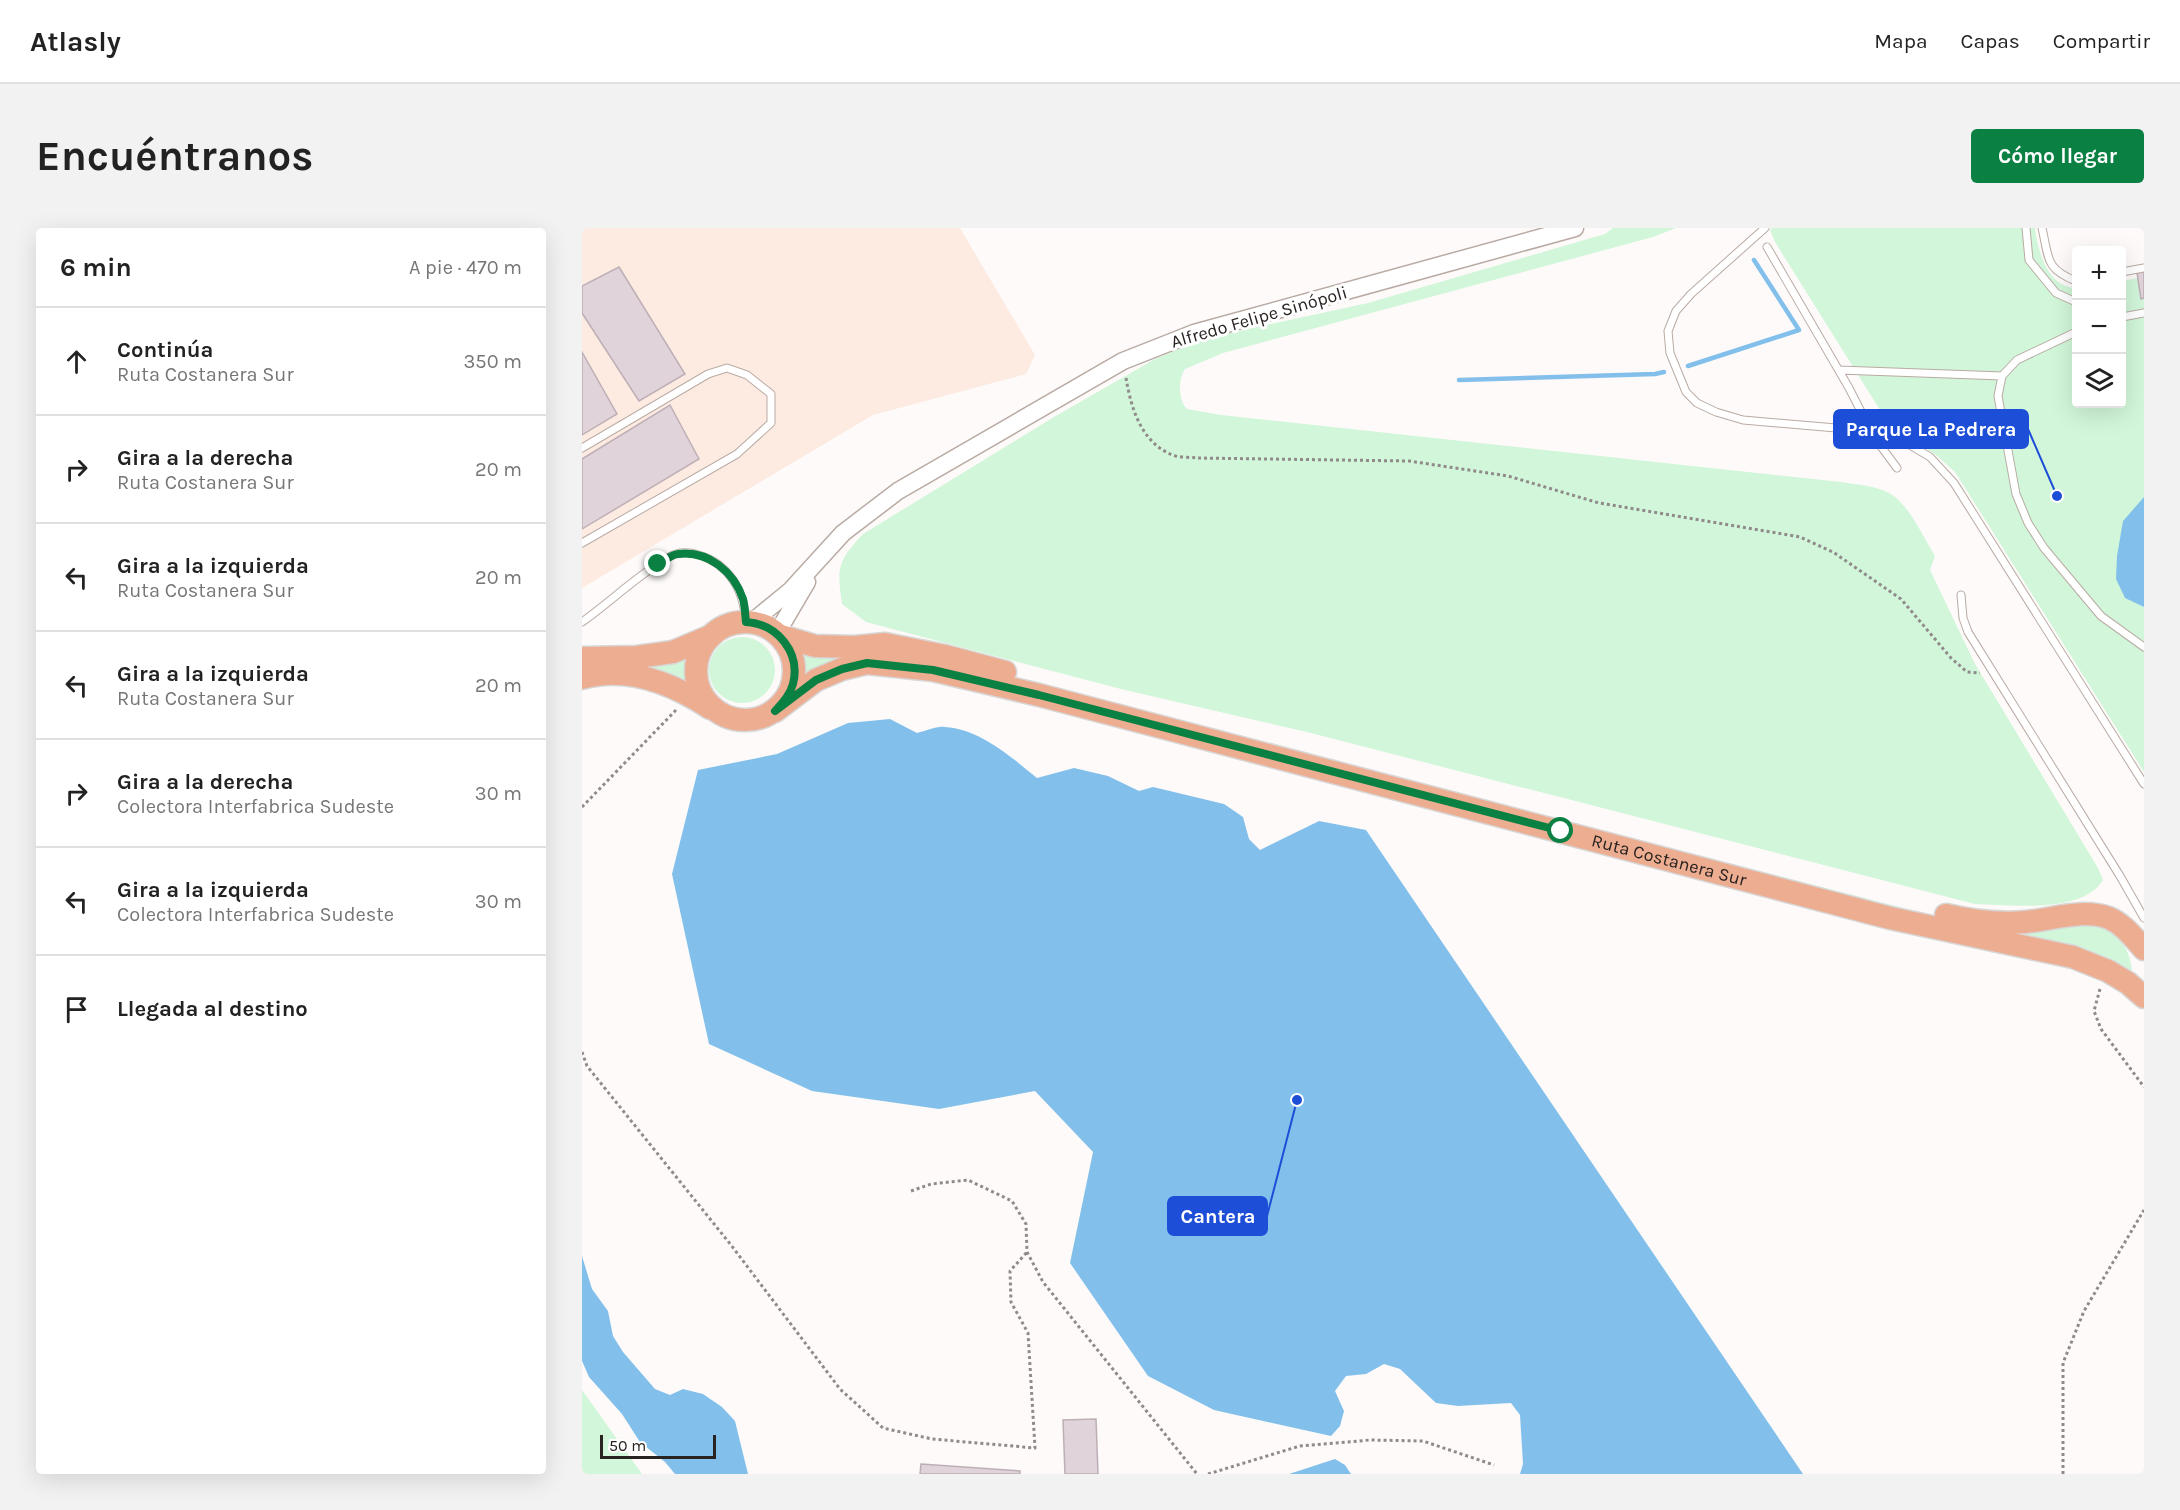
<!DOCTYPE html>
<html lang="es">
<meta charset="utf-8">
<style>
:root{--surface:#fff;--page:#f2f2f2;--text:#222;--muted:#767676;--line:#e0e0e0;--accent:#0b8043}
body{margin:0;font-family:Karla,sans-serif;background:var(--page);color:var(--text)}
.controls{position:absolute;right:18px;top:18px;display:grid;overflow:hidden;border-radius:6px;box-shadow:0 6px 24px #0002}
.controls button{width:54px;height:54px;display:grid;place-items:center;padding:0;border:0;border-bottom:2px solid var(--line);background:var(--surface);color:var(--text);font:30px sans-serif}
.scale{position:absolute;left:18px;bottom:15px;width:116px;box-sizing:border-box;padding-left:6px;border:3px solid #282220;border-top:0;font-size:16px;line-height:21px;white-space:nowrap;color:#282220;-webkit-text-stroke:4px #fff;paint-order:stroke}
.stop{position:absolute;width:18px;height:18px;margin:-14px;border:4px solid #0b8043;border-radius:50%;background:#fff}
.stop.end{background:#0b8043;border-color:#fff;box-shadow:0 2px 6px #0008}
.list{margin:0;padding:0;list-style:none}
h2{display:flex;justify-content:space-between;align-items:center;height:78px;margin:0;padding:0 24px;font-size:26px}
h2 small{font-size:20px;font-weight:400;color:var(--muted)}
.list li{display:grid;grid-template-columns:39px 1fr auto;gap:18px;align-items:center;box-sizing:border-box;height:108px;padding:0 24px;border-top:2px solid var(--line)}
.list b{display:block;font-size:22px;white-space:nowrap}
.list p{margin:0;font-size:20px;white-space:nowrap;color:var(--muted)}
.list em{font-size:20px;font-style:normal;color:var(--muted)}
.icon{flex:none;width:33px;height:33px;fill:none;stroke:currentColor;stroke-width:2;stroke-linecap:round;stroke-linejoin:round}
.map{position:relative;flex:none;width:1562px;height:1246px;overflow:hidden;border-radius:6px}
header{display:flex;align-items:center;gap:36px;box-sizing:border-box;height:84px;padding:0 30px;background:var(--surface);border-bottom:2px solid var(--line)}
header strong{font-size:28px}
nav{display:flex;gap:33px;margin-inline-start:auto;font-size:21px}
.intro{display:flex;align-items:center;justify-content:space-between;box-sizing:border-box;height:144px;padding:0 36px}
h1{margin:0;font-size:42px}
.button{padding:15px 27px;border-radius:6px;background:var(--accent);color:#fff;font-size:21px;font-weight:700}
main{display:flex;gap:36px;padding:0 36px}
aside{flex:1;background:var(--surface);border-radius:6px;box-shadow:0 6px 24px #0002}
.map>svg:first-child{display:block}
</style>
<header>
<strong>Atlasly</strong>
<nav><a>Mapa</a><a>Capas</a><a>Compartir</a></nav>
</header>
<div class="intro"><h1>Encuéntranos</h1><a class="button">Cómo llegar</a></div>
<main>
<aside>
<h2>6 min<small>A pie · 470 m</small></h2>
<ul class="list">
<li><svg class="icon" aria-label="ahead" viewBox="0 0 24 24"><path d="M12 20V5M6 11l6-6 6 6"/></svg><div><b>Continúa</b><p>Ruta Costanera Sur</p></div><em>350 m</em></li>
<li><svg class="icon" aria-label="right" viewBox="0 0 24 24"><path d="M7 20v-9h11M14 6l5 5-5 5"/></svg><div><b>Gira a la derecha</b><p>Ruta Costanera Sur</p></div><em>20 m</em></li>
<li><svg class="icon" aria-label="left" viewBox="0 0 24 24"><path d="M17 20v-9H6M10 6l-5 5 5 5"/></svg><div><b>Gira a la izquierda</b><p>Ruta Costanera Sur</p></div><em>20 m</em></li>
<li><svg class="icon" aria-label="left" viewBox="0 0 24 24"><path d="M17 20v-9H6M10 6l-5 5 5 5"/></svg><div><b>Gira a la izquierda</b><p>Ruta Costanera Sur</p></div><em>20 m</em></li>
<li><svg class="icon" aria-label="right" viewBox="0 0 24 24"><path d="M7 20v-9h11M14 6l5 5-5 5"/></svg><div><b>Gira a la derecha</b><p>Colectora Interfabrica Sudeste</p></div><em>30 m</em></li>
<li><svg class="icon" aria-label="left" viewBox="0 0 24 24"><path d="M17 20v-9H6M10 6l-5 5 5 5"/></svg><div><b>Gira a la izquierda</b><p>Colectora Interfabrica Sudeste</p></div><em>30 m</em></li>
<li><svg class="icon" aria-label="arrive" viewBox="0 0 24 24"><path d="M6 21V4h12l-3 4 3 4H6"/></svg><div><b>Llegada al destino</b></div></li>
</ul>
</aside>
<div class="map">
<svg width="1562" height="1246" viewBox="0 0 1562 1246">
<rect width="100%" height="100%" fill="#fdfaf9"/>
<path fill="#fdebe2" d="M0 0H378L453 127 444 146 291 187 0 360Z"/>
<path fill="#d1f6d9" d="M1031 0H1094L1071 9 641 125 603 141C596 151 596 172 605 181L639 187 1259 254C1276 257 1300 258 1313 269 1329 282 1342 310 1353 328L1348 342 1393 436 1516 640 1521 652C1501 686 1428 677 1393 676L725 504 539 461 284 394 260 376C255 340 255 334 281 306L472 189 573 131 624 110 786 75 1023 6Z
M1190 0H1453C1456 23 1465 59 1494 60V176H1540V53L1556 50 1559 70H1562V544L1373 244 1354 227 1308 198 1193 14 1188 2Z
M127 442a33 33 0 1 1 66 0a33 33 0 1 1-66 0Z
M115 421C109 434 107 444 108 458L0 438Z
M321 422 1360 690 1522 694C1537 708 1547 720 1550 741L1544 748 1521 729 1440 705 1351 691 329 427 222 451 223 435 220 423Z
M0 1162 60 1246H0Z"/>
<path fill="#82c0eb" d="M1562 269V379L1543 370 1534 351 1535 328 1541 293Z
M308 491 335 505C344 503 354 498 363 499 398 501 429 529 455 550L492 540 526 548 557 563 571 559 642 576 661 589 667 611 678 622 737 593 784 602 1221 1246H938L941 1236 938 1187 929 1175 876 1178 854 1175 818 1141 802 1136 784 1146 764 1148 753 1163 762 1183 758 1198 749 1208 632 1182 566 1148 488 1035 511 924 453 863 357 881 230 863 127 816 90 646 116 542 195 526 266 495Z
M0 1028 10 1061 26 1083 31 1108 41 1124 73 1161 88 1167 101 1161 121 1166 140 1179 153 1193 166 1246H93L83 1234 58 1214 40 1186 7 1149 0 1133Z
M753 1231 763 1237 769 1246H707Z"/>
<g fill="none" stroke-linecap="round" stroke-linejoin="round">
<path stroke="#82c0eb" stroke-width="4.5" d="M1106 138 1217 102 1172 32
M877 152 1073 146 1082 144"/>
</g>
<path fill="#e1d3da" stroke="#bdafb6" stroke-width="1.5" d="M37 39 103 146 57 173 0 85V58Z
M1562 43V70L1559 71 1555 45Z
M0 124 35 186 0 207Z
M88 177 117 231 0 301V231Z
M514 1191 516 1246H483L481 1192Z
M339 1236 438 1243V1246H338Z"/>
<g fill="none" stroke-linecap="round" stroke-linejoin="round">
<defs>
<path id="service" d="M1183 0 1109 66 1094 83 1086 103 1088 125 1104 164 1115 175 1134 184 1161 192 1254 200 1292 209
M1444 0 1447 32 1474 65 1494 74
M1460 0C1467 30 1463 41 1494 53
M1185 19 1267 160 1292 209 1315 240
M1540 44 1562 40
M1540 89 1562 85
M1494 104 1435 132 1420 148 1416 168 1434 266 1446 295 1462 320 1519 388 1562 419
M1257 142 1420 148
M1284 191 1348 229 1372 255 1562 556
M0 220 126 146 145 140 165 147 189 166V195L155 226 0 315
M1379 367 1381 390 1386 404 1538 648 1562 690
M0 394C24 377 45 357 70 340 77 335 86 328 94 326 108 322 126 329 137 337 156 352 162 371 164 394"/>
<path id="tertiary" d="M170 394 209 362 261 305 316 263 541 133 612 105 993 0
M195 405 225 354"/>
<g id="primary">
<circle cx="163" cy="443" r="49"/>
<path d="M199 408 233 418 273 419 303 416 363 428 423 444"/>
<path d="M0 430 55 429 91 424 129 408"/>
<path d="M0 450C46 437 90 455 128 480"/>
<path id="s1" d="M193 483 234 452 260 441 285 435 351 442 457 467 1308 690 1491 729 1526 743 1546 755 1562 769"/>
<path d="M1364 687C1389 693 1417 696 1443 694 1470 692 1500 680 1527 690 1541 696 1551 709 1562 721"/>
</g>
</defs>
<use href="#service" stroke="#b9aba4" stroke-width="9"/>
<use href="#tertiary" stroke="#b9aba4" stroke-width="19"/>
<use href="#primary" stroke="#d8d7d7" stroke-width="25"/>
<path stroke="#908b8a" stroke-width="3" stroke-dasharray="3 3" stroke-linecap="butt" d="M544 150C549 179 558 212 588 226 595 230 607 229 616 230L827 233 926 248 1017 275 1218 309 1251 324 1319 371 1369 430 1385 444 1398 445
M0 579 95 481
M1518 761 1512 783 1519 801 1562 859
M0 824 5 838 149 1017 258 1161 301 1200 350 1211 453 1220 446 1105 429 1074 428 1043 445 1024
M329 963 349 956 386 952 430 973 444 996 445 1024 461 1054 615 1246
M626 1246 718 1218 788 1212 841 1213 912 1237
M1481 1246V1135L1502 1083 1562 982"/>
<use href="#service" stroke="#fff" stroke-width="7"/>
<use href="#tertiary" stroke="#fff" stroke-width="16"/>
<use href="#primary" stroke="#edad91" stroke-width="22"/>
</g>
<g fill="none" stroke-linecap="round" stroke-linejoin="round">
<path stroke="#0b8043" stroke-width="8" d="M76 336C82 333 90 326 96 326 126 322 152 344 161 371 163 378 163 386 164 394 195 396 219 424 211 456 208 467 201 475 193 483L234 452 260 441 285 435 351 442 457 467 979 603"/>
</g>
<g text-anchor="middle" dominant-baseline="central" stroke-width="6" stroke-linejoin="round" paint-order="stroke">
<g font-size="18" fill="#282220" stroke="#fff">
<text transform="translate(677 89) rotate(-16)">Alfredo Felipe Sinópoli</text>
<text stroke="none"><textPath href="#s1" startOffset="932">Ruta Costanera Sur</textPath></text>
</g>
</g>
<path fill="none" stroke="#1d4ed8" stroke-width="2" d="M1475 268L1446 201M715 872L685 988"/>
<g fill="#1d4ed8" stroke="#fff" stroke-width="2">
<circle cx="1475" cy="268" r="6"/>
<circle cx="715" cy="872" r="6"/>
</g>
<g fill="#1d4ed8" stroke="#1d4ed8" stroke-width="2">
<rect x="1252" y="182" width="194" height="38" rx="6"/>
<rect x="586" y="969" width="99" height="38" rx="6"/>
</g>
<g font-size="20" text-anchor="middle" font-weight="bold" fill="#fff">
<text x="1349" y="208">Parque La Pedrera</text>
<text x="636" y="995">Cantera</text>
</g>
</svg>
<div class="controls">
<button>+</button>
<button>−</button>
<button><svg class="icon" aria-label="layers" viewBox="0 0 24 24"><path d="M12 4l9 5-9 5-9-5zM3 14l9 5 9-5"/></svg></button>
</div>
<div class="scale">50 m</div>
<div class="stop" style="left:979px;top:603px"></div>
<div class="stop end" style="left:76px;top:336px"></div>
</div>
</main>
